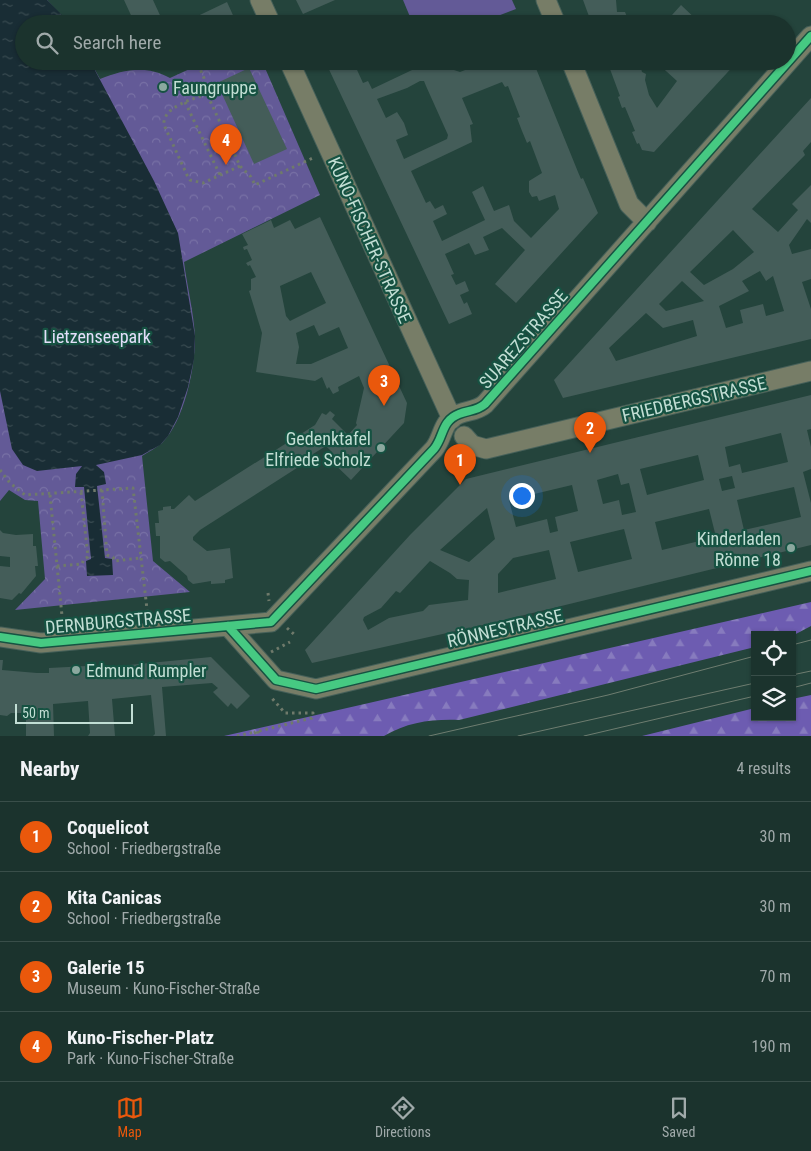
<!DOCTYPE html>
<meta charset="utf-8">
<style>
:root{--surface:#1b332d;--page:#243b35;--text:#f1f3f6;--muted:#a0aaaa;--line:#394e49;--accent:#ea580c}
body{margin:0;font-family:"Roboto Condensed",sans-serif;background:var(--page);color:var(--text)}
.controls{position:absolute;right:15px;bottom:15px;display:grid;overflow:hidden;border-radius:0px;box-shadow:0 1px 4px #0004}
.controls button{width:45px;height:45px;display:grid;place-items:center;padding:0;border:0;border-bottom:1px solid var(--line);background:var(--surface);color:var(--text);font:25px sans-serif}
.scale{position:absolute;left:15px;bottom:12px;width:118px;box-sizing:border-box;padding-left:5px;border:2px solid #c2ded4;border-top:0;font-size:14px;line-height:18px;white-space:nowrap;color:#c2ded4;-webkit-text-stroke:4px #165242;paint-order:stroke}
.you{position:absolute;left:521px;top:495px;width:18px;height:18px;margin:-12px;border:4px solid #fff;border-radius:50%;background:#1a73e8;box-shadow:0 0 0 8px #1a73e833}
.badge{display:grid;place-items:center;width:32px;height:32px;border-radius:50%;background:var(--accent);color:#fff;font-size:16px;font-weight:700}
.pin{position:absolute;translate:-50% -41px;filter:drop-shadow(0 1px 2px #0008)}
.pin::after{content:'';position:absolute;top:26px;width:18px;height:15px;background:inherit;clip-path:polygon(0 0,100% 0,50% 100%)}
.list{margin:0;padding:0;list-style:none}
h2{display:flex;justify-content:space-between;align-items:center;height:65px;margin:0;padding:0 20px;font-size:21px}
h2 small{font-size:16px;font-weight:400;color:var(--muted)}
.list li{display:grid;grid-template-columns:32px 1fr auto;gap:15px;align-items:center;box-sizing:border-box;height:70px;padding:0 20px;border-top:1px solid var(--line)}
.list b{display:block;font-size:19px;white-space:nowrap}
.list p{margin:0;font-size:16px;white-space:nowrap;color:var(--muted)}
.list em{font-size:16px;font-style:normal;color:var(--muted)}
.icon{flex:none;width:28px;height:28px;fill:none;stroke:currentColor;stroke-width:2;stroke-linecap:round;stroke-linejoin:round}
.map{position:relative;flex:none;width:811px;height:736px;overflow:hidden}
.search{position:absolute;background:var(--surface);box-shadow:0 1px 4px #0004;left:15px;right:15px;top:15px;height:55px;display:flex;align-items:center;gap:12px;box-sizing:border-box;padding:0 18px;border-radius:28px;color:var(--muted);font-size:19px}
.sheet{height:345px;background:var(--surface)}
nav{display:flex;justify-content:space-around;align-items:center;box-sizing:border-box;height:70px;border-top:1px solid var(--line);background:var(--surface);font-size:14px;color:var(--muted)}
nav a{display:grid;justify-items:center;gap:2px}
nav .on{color:var(--accent)}
.map>svg:first-child{display:block}
</style>
<div class="map">
<svg width="811" height="736" viewBox="0 0 811 736">
<defs>
<pattern id="forest-firs" width="22" height="20" patternUnits="userSpaceOnUse" patternTransform="scale(1.25)"><rect width="22" height="20" fill="#6d5cb1"/><path d="M5 1l3.5 6h-7zM16 11l3.5 6h-7z" fill="#877bbe"/></pattern>
<pattern id="park-crowns" width="20" height="18" patternUnits="userSpaceOnUse" patternTransform="scale(1.25)"><rect width="20" height="18" fill="#635a97"/><path d="M2 6a3 3 0 1 1 6 0M12 15a3 3 0 1 1 6 0" fill="none" stroke="#7871a5"/></pattern>
<pattern id="water-ripples" width="26" height="14" patternUnits="userSpaceOnUse" patternTransform="scale(1.25)"><rect width="26" height="14" fill="#192d35"/><path d="M2 4q2-2 4 0t4 0M15 11q2-2 4 0t4 0" fill="none" stroke="#394b51"/></pattern>
</defs>
<rect width="100%" height="100%" fill="#24443c"/>
<path fill="#635a97" d="M403 0H512L516 9 477 24H413Z"/>
<path fill="url(#forest-firs)" d="M811 602V626L792 636 755 635V647L459 720C432 719 408 722 384 736H224Z
M811 695V736H642L755 708V717H792V699Z"/>
<path fill="url(#park-crowns)" d="M0 0H47L69 24H24V61H90L100 79C125 69 146 65 170 78L207 61H262L320 195 184 262C187 286 194 313 195 338 195 369 184 421 162 443 156 448 148 452 142 456L153 561 190 592 15 610 45 579 38 501 25 500 9 490 0 501Z"/>
<path fill="url(#water-ripples)" d="M0 0H47L67 20 69 24H24V61H90L154 181 178 233 195 336 194 359 188 387 178 417 168 436 160 445 142 455 96 465 104 472 106 484 97 486 105 558 112 559 113 575 87 576 86 561 91 559 84 487H75L76 474 82 466 37 471 23 465 12 449 0 391Z"/>
<path fill="#445d59" fill-rule="evenodd" d="M124 0H153L164 24H135Z
M296 0H335L303 14Z
M583 0H616L617 12H625L630 24H590V19Z
M227 2 237 24H181Z
M681 5 701 24H681L672 15Z
M325 61H353L363 83 368 81 372 89 431 61H448L451 69 460 72 488 61H533L578 172 581 179 583 178 598 213 516 303 495 284 525 250 502 228 483 237 489 250 475 255 469 243 445 254 454 274 451 275 456 285 465 281 469 291 460 295 464 304 467 302 472 314 449 324ZM420 81H424L426 86 448 135 447 139 404 159 396 140 408 135 404 123 397 112 386 118 377 99 407 88ZM502 82 505 87 508 86 520 117 517 118 522 131 527 143 530 141 542 173 529 181V192L532 197 537 196 539 201 555 195 559 209 531 238 514 221 509 205 494 211 483 186 472 192 485 220 442 241 433 221 447 214 443 205 435 209 430 201 426 203 411 171 472 142 470 125 473 124 462 98Z
M607 61H639L642 72 646 74 645 80 649 95 657 108 677 81 655 61H679L678 63 685 70 693 61H738L654 152 642 150 639 143 637 144 632 132 635 131 625 107 622 108 618 97 620 96Z
M249 68 287 149 254 164 217 83Z
M811 98V142L803 151 805 155 752 209 778 232 798 210 792 204 811 185V223L807 219 789 245 792 254 811 249V279L802 282 811 309V339L563 398 554 380ZM733 230 754 252 733 269 704 285 690 272ZM760 271 766 281 773 276 784 311 766 316 763 304 740 310 743 323 726 328 719 306 749 291 742 281ZM682 281 704 301 666 311 659 304ZM646 313 663 328 693 320 697 336 616 361 609 348Z
M320 217 407 403 404 423 351 480 327 457 332 452 326 446 313 454 314 457 200 530 193 537V540L207 551 230 548 233 578 225 580V583L211 584V581L193 584 188 580 187 576 170 561 165 562 160 558V536H156L155 523H159L158 511 163 510V507L171 506V509H174L189 495 195 501 315 425 322 413 326 415 330 411 335 415 332 419 348 435 357 425 356 423 364 388 359 376 338 387 339 391 333 394 329 387 327 389 322 377 315 381 256 372 262 333 249 291 251 290V279L256 277 250 265 248 266 246 263 252 260 247 249 244 250 243 247 248 245 242 234 271 220 274 228 290 220 295 229ZM311 272 326 303 290 321 286 316 280 286ZM314 325 319 336 339 327 348 348 311 364H296L299 347 296 333Z
M811 395V429L807 430 811 447V469L803 472 811 503V545L483 625 312 663 305 650 410 535 466 479ZM781 433 788 462 742 473 740 464 729 467 725 447ZM698 455 704 480 647 495 640 469ZM618 474 621 485 629 483 636 512 622 515 619 500 603 504 597 480ZM732 476 735 488 722 491 719 479ZM572 485 578 511 555 517 558 531 550 533 547 519 516 527 509 500ZM794 487 801 517 744 530 737 500ZM487 508 495 539 469 562 440 550ZM709 509 716 537 662 550 655 522ZM624 529 632 559 578 572 570 542ZM549 550 556 579 498 593V574L513 558ZM430 561 450 573 457 579 469 580 468 600 429 605 423 611 389 618 368 630 363 620 364 617 381 608 396 591 400 593Z
M0 530 3 533 16 535 33 534V546H36L38 566H35L36 576 21 594 19 593 12 600 0 598V566L10 567V557L0 556Z
M211 657 250 696 237 709 231 703 228 707 213 692 218 688 212 683 162 687 166 736H153L155 734 151 695 112 699 115 736H88L90 733 88 701 53 704 54 736H26V719L22 713H11L7 716 0 715V660H3L2 670 37 673H49V668L87 666 88 669Z"/>
<g fill="none" stroke-linecap="round" stroke-linejoin="round">
<defs>
<path id="minor" d="M260 0 271 24
M546 0 556 24
M289 61 452 419
M571 61 629 204 647 222
M464 436 472 445 486 449 811 371
M228 626 276 680 316 689 811 571
M0 637 41 643 271 622 434 449C444 437 441 421 459 414 469 410 477 411 485 404L811 36"/>
</defs>
<use href="#minor" stroke="#466059" stroke-width="21"/>
<path stroke="#6f7a6b" stroke-width="3" stroke-dasharray="2.5 4" stroke-linecap="butt" d="M216 61 200 69 204 78 207 94 240 166 251 177 255 185 315 157
M207 94C193 99 162 107 164 125L187 175 190 180 203 183 240 166
M185 102 220 175
M0 470 10 483 25 495 133 488 148 618
M102 490 107 555 113 557 114 561 140 558
M50 495 63 626
M57 566 82 564 84 559 88 557 81 492
M268 593 269 601
M287 628 296 636
M271 652 290 642
M258 731 260 736
M256 734 255 732 312 718 313 713H285L270 696
M237 736 255 732"/>
<use href="#minor" stroke="#777d67" stroke-width="19"/>
<path stroke="#6e7d70" stroke-width="1" d="M792 645 811 640
M792 675 811 671
M792 688 811 683
M429 736 608 695 755 656
M518 736 755 683
M584 736 755 696"/>
<defs>
<path id="cycleway" d="M228 626 276 680 316 689 811 571
M0 637 41 643 271 622 434 449C444 437 441 421 459 414 469 410 477 411 485 404L811 36"/>
</defs>
<use href="#cycleway" stroke="#165242" stroke-width="11"/>
<use href="#cycleway" stroke="#46c982" stroke-width="8"/>
</g>
<g fill="#8ba89f" stroke="#165242" stroke-width="2">
<circle cx="163" cy="87" r="5"/>
<circle cx="381" cy="448" r="5"/>
<circle cx="791" cy="548" r="5"/>
<circle cx="76" cy="670" r="5"/>
</g>
<g text-anchor="middle" dominant-baseline="central" stroke-width="4.5" stroke-linejoin="round" paint-order="stroke">
<g font-size="18" fill="#c2ded4" stroke="#165242" text-anchor="start">
<text x="173" y="87">Faungruppe</text>
<text x="371" y="438" text-anchor="end">Gedenktafel<tspan x="371" dy="21">Elfriede Scholz</tspan></text>
<text x="781" y="538" text-anchor="end">Kinderladen<tspan x="781" dy="21">Rönne 18</tspan></text>
<text x="86" y="670">Edmund Rumpler</text>
</g>
<g font-size="18" fill="#c2ded4" stroke="#165242">
<text transform="translate(370 240) rotate(66)">KUNO-FISCHER-STRASSE</text>
<text transform="translate(523 339) rotate(-49)">SUAREZSTRASSE</text>
<text transform="translate(694 399) rotate(-13)">FRIEDBERGSTRASSE</text>
<text transform="translate(118 621) rotate(-5)">DERNBURGSTRASSE</text>
<text transform="translate(505 628) rotate(-13)">RÖNNESTRASSE</text>
</g>
<g font-size="18" fill="#e3dffa" stroke="#165242">
<text x="97" y="336">Lietzenseepark</text>
</g>
</g>
</svg>
<div class="controls">
<button><svg class="icon" aria-label="locate" viewBox="0 0 24 24"><circle cx="12" cy="12" r="6"/><path d="M12 2v4M12 18v4M2 12h4M18 12h4"/></svg></button>
<button><svg class="icon" aria-label="layers" viewBox="0 0 24 24"><path d="M12 4l9 5-9 5-9-5zM3 14l9 5 9-5"/></svg></button>
</div>
<div class="scale">50 m</div>
<div class="you"></div>
<div class="pin badge" style="left:460px;top:485px">1</div>
<div class="pin badge" style="left:590px;top:453px">2</div>
<div class="pin badge" style="left:384px;top:406px">3</div>
<div class="pin badge" style="left:226px;top:165px">4</div>
<div class="search"><svg class="icon" aria-label="search" viewBox="0 0 24 24"><circle cx="10" cy="10" r="6"/><path d="M15 15l6 6"/></svg>Search here</div>
</div>
<section class="sheet">
<h2>Nearby<small>4 results</small></h2>
<ul class="list">
<li><span class="badge">1</span><div><b>Coquelicot</b><p>School · Friedbergstraße</p></div><em>30 m</em></li>
<li><span class="badge">2</span><div><b>Kita Canicas</b><p>School · Friedbergstraße</p></div><em>30 m</em></li>
<li><span class="badge">3</span><div><b>Galerie 15</b><p>Museum · Kuno-Fischer-Straße</p></div><em>70 m</em></li>
<li><span class="badge">4</span><div><b>Kuno-Fischer-Platz</b><p>Park · Kuno-Fischer-Straße</p></div><em>190 m</em></li>
</ul>
</section>
<nav>
<a class="on"><svg class="icon" aria-label="map" viewBox="0 0 24 24"><path d="M3 6l6-2 6 2 6-2v14l-6 2-6-2-6 2zM9 4v14M15 6v14"/></svg>Map</a>
<a><svg class="icon" aria-label="directions" viewBox="0 0 24 24"><path d="M12 3l9 9-9 9-9-9zM9 14v-3h6M13 9l2 2-2 2"/></svg>Directions</a>
<a><svg class="icon" aria-label="saved" viewBox="0 0 24 24"><path d="M7 4h10v16l-5-4-5 4z"/></svg>Saved</a>
</nav>
